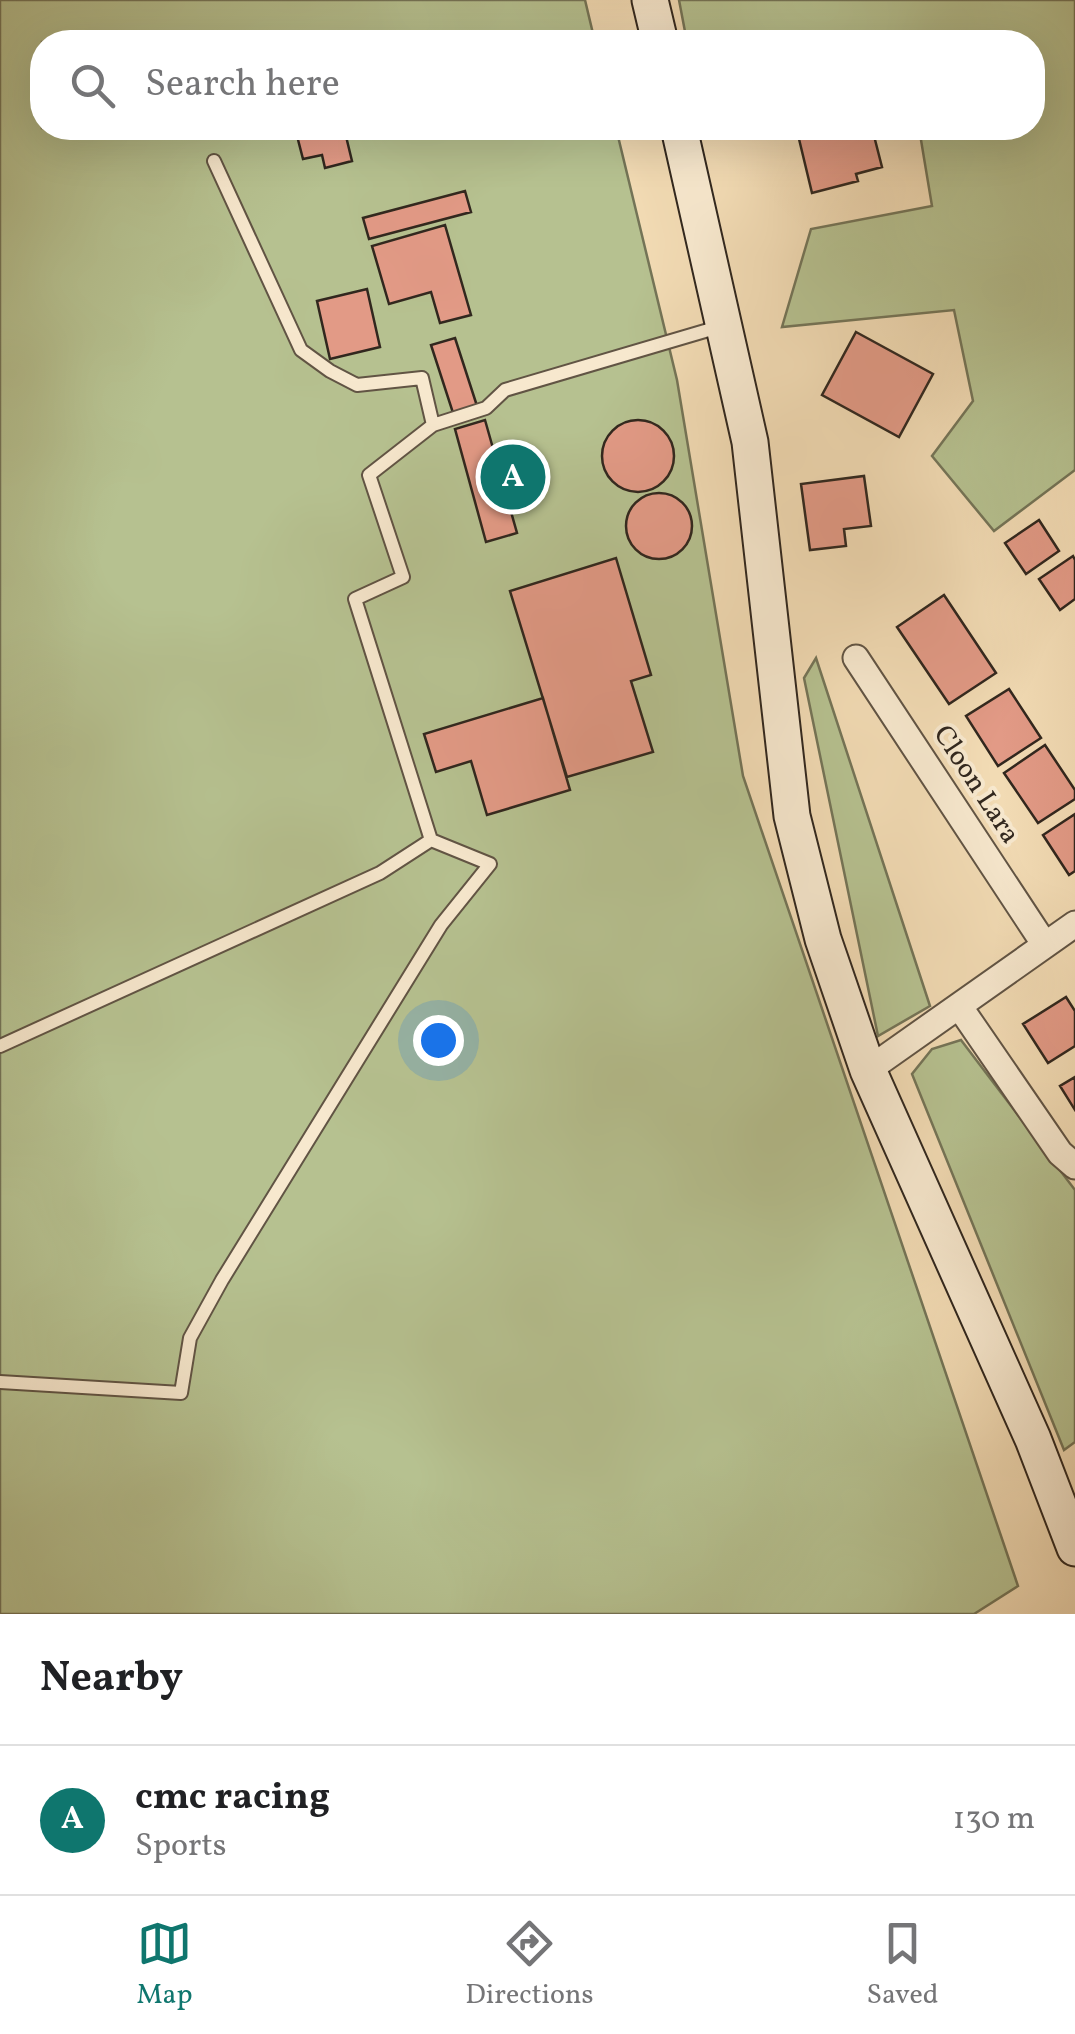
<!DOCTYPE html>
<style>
:root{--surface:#fff;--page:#f2f2f2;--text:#202124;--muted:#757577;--line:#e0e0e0;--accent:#0f766e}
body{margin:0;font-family:Vollkorn,serif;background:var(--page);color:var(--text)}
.you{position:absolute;left:438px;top:1040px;width:35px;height:35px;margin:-25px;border:8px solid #fff;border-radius:50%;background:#1a73e8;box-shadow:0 0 0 15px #1a73e833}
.badge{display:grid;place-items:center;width:65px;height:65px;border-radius:50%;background:var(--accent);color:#fff;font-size:32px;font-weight:700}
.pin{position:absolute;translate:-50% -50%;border:5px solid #fff;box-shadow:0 2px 10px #0006}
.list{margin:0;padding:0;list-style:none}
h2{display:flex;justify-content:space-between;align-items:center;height:130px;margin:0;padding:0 40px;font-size:42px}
h2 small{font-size:32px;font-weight:400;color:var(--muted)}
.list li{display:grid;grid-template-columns:65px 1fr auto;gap:30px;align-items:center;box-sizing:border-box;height:150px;padding:0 40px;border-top:2px solid var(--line)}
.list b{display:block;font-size:38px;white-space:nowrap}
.list p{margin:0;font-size:32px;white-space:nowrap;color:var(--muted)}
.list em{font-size:32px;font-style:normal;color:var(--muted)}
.icon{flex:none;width:55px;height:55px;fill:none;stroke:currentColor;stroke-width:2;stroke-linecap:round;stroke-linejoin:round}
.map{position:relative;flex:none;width:1075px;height:1614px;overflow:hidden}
.search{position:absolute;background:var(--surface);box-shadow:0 10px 40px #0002;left:30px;right:30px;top:30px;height:110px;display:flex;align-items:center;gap:25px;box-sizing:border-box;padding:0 35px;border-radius:40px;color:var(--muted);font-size:38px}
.sheet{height:280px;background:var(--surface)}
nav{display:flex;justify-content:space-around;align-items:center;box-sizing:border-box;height:140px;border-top:2px solid var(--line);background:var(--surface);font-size:28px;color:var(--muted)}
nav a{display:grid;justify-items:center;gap:5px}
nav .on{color:var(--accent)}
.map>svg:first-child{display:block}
</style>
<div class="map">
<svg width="1075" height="1614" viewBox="0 0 1075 1614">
<rect width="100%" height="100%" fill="#f2dbb4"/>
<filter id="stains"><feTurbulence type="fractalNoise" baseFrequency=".002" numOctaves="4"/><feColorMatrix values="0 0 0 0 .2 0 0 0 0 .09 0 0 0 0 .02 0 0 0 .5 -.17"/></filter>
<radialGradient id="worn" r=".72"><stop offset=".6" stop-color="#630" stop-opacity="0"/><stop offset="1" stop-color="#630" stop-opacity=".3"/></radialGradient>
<path fill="#b6c190" stroke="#747457" stroke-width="2.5" d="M0 0H585L595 42H42V128H616L677 380 743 776 1018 1586 974 1614H0Z
M679 0H1075V470L994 531 932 456 973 401 954 310 782 327 811 229 932 206 919 128H1032V42H687Z
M816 658 930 1006 878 1036 804 678Z
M961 1040 1075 1190V1442L1064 1450 912 1074 932 1049Z"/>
<path fill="#e29a86" stroke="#31271e" stroke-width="2.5" d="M295 128H344L352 161 325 168 322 155 303 159Z
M843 128H872L882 167 856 174 858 181 812 193 799 139Z
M465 191 471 212 369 239 363 218Z
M445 225 471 315 440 323 431 292 389 304 372 246Z
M367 289 380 347 330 359 317 301Z
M856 332 933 374 899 437 822 395Z
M455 338 478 409 454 416 431 345Z
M485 420 517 533 486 542 455 429Z
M602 456a36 36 0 1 1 72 0a36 36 0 1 1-72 0Z
M864 476 871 526 844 529 846 546 810 550 801 484Z
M626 526a33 33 0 1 1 66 0a33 33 0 1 1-66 0Z
M1039 520 1059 551 1026 574 1005 543Z
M1073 556 1075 560V599L1060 610 1039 579Z
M616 558 651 675 631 681 653 752 567 777 510 591Z
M944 595 996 673 949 704 897 627Z
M1009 689 1041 738 998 766 966 716Z
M543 698 570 790 487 815 471 761 436 772 424 734Z
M1045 745 1075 790V799L1038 823 1004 773Z
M1075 814V871L1069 875 1043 835Z
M1066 997 1075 1011V1046L1048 1063 1023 1024Z
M1075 1077V1110L1060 1086Z"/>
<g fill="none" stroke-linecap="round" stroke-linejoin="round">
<defs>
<path id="service" d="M214 161 301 350 330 371 357 385 422 378 433 425
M0 1046 380 873 431 840 355 599 403 577 369 475 433 425 486 408 505 390 722 326
M0 1382 181 1393 190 1338 222 1280 441 925 490 864 431 840"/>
<path id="minor" d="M856 658 1045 945
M959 1006 1060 1153 1075 1166
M868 1070 1075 924"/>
<path id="secondary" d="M650 0 660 42
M679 128 750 442 792 816 823 939 868 1070 1033 1439 1075 1548"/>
</defs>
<use href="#service" stroke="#615444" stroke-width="16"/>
<use href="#minor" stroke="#615444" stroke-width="29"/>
<use href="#secondary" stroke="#31271e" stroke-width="39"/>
<use href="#service" stroke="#f7e8ce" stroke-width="12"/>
<use href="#minor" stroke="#f7e8ce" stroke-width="25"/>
<use href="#secondary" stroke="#f7e8ce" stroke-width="35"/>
</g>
<g text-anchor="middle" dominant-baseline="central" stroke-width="8" stroke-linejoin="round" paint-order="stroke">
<g font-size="28" fill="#31271e" stroke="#f7e8ce">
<text transform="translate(976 785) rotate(57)">Cloon Lara</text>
</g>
</g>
<rect width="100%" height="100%" filter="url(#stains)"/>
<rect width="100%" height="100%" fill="url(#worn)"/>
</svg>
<div class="you"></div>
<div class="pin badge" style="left:513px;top:477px">A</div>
<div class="search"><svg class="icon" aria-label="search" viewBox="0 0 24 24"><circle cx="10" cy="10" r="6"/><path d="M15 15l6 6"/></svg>Search here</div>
</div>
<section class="sheet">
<h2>Nearby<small></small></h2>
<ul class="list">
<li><span class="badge">A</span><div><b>cmc racing</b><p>Sports</p></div><em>130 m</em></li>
</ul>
</section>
<nav>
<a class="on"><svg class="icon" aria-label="map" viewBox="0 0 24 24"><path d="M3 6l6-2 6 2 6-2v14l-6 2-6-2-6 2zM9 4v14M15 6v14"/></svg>Map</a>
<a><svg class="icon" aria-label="directions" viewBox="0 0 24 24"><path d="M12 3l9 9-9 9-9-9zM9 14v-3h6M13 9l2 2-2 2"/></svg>Directions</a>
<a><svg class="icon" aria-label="saved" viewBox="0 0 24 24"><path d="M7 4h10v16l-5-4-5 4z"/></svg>Saved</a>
</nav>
